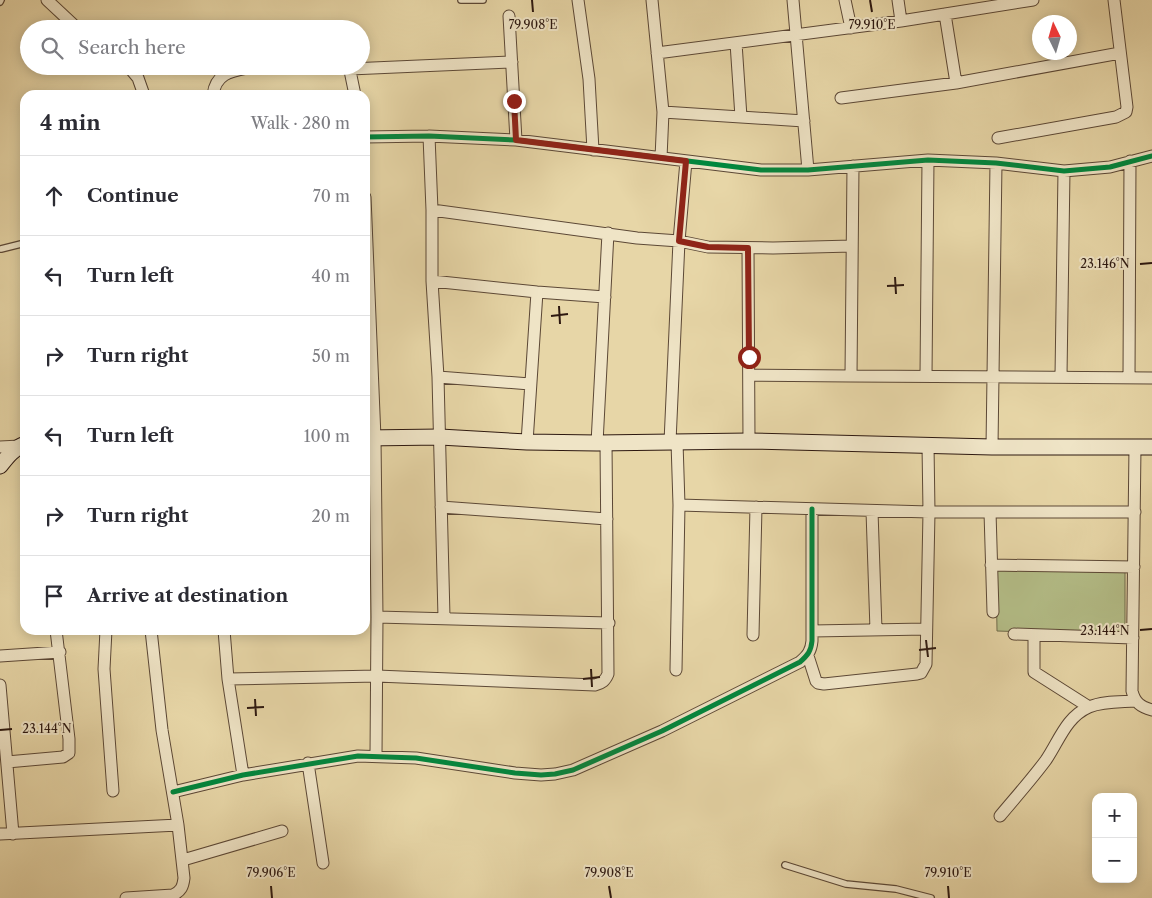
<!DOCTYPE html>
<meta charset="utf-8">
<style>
:root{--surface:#fff;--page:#f7f7f7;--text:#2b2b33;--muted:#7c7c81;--line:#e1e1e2}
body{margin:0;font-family:"Libre Caslon Text",serif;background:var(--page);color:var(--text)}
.controls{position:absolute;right:15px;bottom:15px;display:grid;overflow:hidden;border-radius:10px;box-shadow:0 2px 12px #0003}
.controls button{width:45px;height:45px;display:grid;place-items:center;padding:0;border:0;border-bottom:1px solid var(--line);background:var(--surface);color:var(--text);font:25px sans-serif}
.compass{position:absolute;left:1032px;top:15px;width:45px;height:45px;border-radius:50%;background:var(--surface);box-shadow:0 2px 12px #0003;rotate:355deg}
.stop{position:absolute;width:15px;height:15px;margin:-11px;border:4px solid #8f2418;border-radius:50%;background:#fff}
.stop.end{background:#8f2418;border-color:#fff;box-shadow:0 1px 5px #0008}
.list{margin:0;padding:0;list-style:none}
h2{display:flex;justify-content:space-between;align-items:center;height:65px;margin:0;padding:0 20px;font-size:21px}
h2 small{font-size:16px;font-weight:400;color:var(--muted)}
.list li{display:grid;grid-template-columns:32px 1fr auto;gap:15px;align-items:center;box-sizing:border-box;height:80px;padding:0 20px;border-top:1px solid var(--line)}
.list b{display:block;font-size:19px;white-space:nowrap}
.list em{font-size:16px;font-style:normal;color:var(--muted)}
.icon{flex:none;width:28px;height:28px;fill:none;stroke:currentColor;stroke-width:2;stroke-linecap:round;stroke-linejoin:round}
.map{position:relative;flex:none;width:1152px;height:898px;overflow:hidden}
.search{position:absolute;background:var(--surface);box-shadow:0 2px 12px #0003;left:20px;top:20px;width:350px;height:55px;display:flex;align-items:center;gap:12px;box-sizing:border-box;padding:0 18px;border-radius:28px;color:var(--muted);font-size:19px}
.panel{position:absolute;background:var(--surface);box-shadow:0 2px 12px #0003;left:20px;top:90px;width:350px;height:545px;border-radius:15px}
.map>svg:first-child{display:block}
</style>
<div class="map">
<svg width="1152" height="898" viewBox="0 0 1152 898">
<rect width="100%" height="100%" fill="#e7d6a7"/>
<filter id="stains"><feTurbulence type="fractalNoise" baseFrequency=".004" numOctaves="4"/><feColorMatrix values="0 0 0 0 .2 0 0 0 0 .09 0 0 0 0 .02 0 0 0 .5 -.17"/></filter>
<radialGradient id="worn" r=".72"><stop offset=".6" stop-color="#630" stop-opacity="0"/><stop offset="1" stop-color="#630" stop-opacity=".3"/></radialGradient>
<path fill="#b4be88" stroke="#706b4c" d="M996 567 1125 572V635L997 631Z"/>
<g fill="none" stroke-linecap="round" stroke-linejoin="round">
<defs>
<path id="lane" d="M461 0H483
M0 2 1 0
M1 249 25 243
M785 865 846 884 896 889 931 898"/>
<path id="street" d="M47 0 78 29
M578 0 589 79 593 150
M652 0 663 112 661 158
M793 0 808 170
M845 0 851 28
M898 0 901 21
M945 14 956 83
M509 16 516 140
M736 43 741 117
M657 53 901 21 1033 0
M128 66 138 78 144 95
M349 66 355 95
M350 69 512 62
M213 95C216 70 236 71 257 66
M841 98 956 83 1120 53
M663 112 804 121
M429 136 432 210V281L438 377 444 617
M365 137 429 136 516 140 761 170H808L928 160 996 163 1064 171 1110 167 1152 156
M998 138 1116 117 1126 112 1127 107 1114 0
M853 166 851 376 1152 378
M365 197 375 438 377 617 376 755
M432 210 637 238 679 241 708 247 773 248 852 246
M748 248 749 441
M432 281 537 292 605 297
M749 375 851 376
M926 376 928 160
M1061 376 1064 171
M438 377 530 384
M1129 378 1130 161
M527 442 537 292
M670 442 679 241 686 161
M677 442 679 505 929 512H1135
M597 443 608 233
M0 447 20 446
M992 447 996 163
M1135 447 1132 691C1135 703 1141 707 1152 710
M441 507 607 519
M872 511 876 630
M990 512 993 612
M991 565 1134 567
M377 617 609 623
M106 630 104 669 113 791
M224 630 228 679 243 775
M812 631 926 629
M1014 634 1133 638
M753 635 756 507
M1034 635V672L1089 707
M0 656 60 652
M808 656 816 681 818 683 824 684 917 674 921 673 926 664 929 512 928 445
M676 670 679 505
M228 679 377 676 595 685C602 683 605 681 608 674L606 442
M0 685 13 834
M7 762 63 757 69 753V739L56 630
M308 763 323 863
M173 792 243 775 358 756 416 758 515 773 541 775 555 774 573 770 662 731 800 662C808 655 811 651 812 641V509
M1000 816C1015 798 1032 779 1046 760 1059 741 1066 717 1089 707 1103 701 1120 702 1135 701
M0 834 178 825
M183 860 282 831
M126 898 173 895C181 891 183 887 184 878L178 825 162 730 151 630"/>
<path id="secondary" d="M365 438 440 437 527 442 597 443 749 441 992 447H1152
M0 466C7 457 14 448 25 444"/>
</defs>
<use href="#lane" stroke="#5c4836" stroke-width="8"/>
<use href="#street" stroke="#5c4836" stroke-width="13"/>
<use href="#secondary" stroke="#2d1810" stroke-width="17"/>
<use href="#lane" stroke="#efe4c6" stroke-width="5.5"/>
<use href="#street" stroke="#efe4c6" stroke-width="11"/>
<use href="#secondary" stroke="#efe4c6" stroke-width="15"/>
<defs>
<path id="cycleway" d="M365 137 429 136 516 140 761 170H808L928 160 996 163 1064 171 1110 167 1152 156
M173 792 243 775 358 756 416 758 515 773 541 775 555 774 573 770 662 731 800 662C808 655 811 651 812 641V509"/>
</defs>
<use href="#cycleway" stroke="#efe4c6" stroke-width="8"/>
<use href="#cycleway" stroke="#00873e" stroke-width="5"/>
</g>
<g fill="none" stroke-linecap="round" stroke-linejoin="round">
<path stroke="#8f2418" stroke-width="6" d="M514 101 516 140 686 161 679 241 708 247 748 248 749 357"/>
</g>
<path fill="none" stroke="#2d1810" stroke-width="2" d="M532 0 533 12M870 0 872 12M1140 264 1152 263M895 277 896 294M887 286 904 285M559 306 560 324M551 316 568 314M1140 630 1152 629M926 640 928 657M919 650 936 648M591 669 592 687M583 679 600 677M255 699 256 716M247 708 264 707M0 730 12 729M271 886 272 898M609 886 611 898M948 886 949 898"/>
<g font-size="12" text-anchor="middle" fill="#2d1810" stroke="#efe4c6" stroke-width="4" stroke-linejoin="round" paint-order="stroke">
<text x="533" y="29">79.908°E</text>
<text x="872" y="29">79.910°E</text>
<text x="1105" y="268">23.146°N</text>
<text x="1105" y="635">23.144°N</text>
<text x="47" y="733">23.144°N</text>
<text x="271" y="877">79.906°E</text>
<text x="609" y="877">79.908°E</text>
<text x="948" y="877">79.910°E</text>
</g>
<rect width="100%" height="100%" filter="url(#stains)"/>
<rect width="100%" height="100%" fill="url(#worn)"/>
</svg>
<div class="controls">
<button>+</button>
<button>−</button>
</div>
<svg class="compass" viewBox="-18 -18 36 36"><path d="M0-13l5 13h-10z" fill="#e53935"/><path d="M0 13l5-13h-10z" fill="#7c7c81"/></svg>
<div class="stop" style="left:749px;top:357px"></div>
<div class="stop end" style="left:514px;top:101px"></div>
<div class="search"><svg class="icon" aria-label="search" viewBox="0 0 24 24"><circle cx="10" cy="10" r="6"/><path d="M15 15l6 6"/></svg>Search here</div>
<section class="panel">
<h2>4 min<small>Walk · 280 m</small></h2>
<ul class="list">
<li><svg class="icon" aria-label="ahead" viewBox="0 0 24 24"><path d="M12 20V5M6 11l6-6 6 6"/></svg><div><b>Continue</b></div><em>70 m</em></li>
<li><svg class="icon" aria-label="left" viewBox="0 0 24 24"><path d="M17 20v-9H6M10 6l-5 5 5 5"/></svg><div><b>Turn left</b></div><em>40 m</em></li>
<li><svg class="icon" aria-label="right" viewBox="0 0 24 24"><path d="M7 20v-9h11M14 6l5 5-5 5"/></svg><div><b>Turn right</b></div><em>50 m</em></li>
<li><svg class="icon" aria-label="left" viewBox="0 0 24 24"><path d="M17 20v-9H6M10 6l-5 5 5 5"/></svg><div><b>Turn left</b></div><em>100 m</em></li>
<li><svg class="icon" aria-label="right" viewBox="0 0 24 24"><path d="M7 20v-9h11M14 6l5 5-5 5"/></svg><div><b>Turn right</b></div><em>20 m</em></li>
<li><svg class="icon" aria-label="arrive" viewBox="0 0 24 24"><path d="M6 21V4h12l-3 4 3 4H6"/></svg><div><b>Arrive at destination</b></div></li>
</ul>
</section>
</div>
